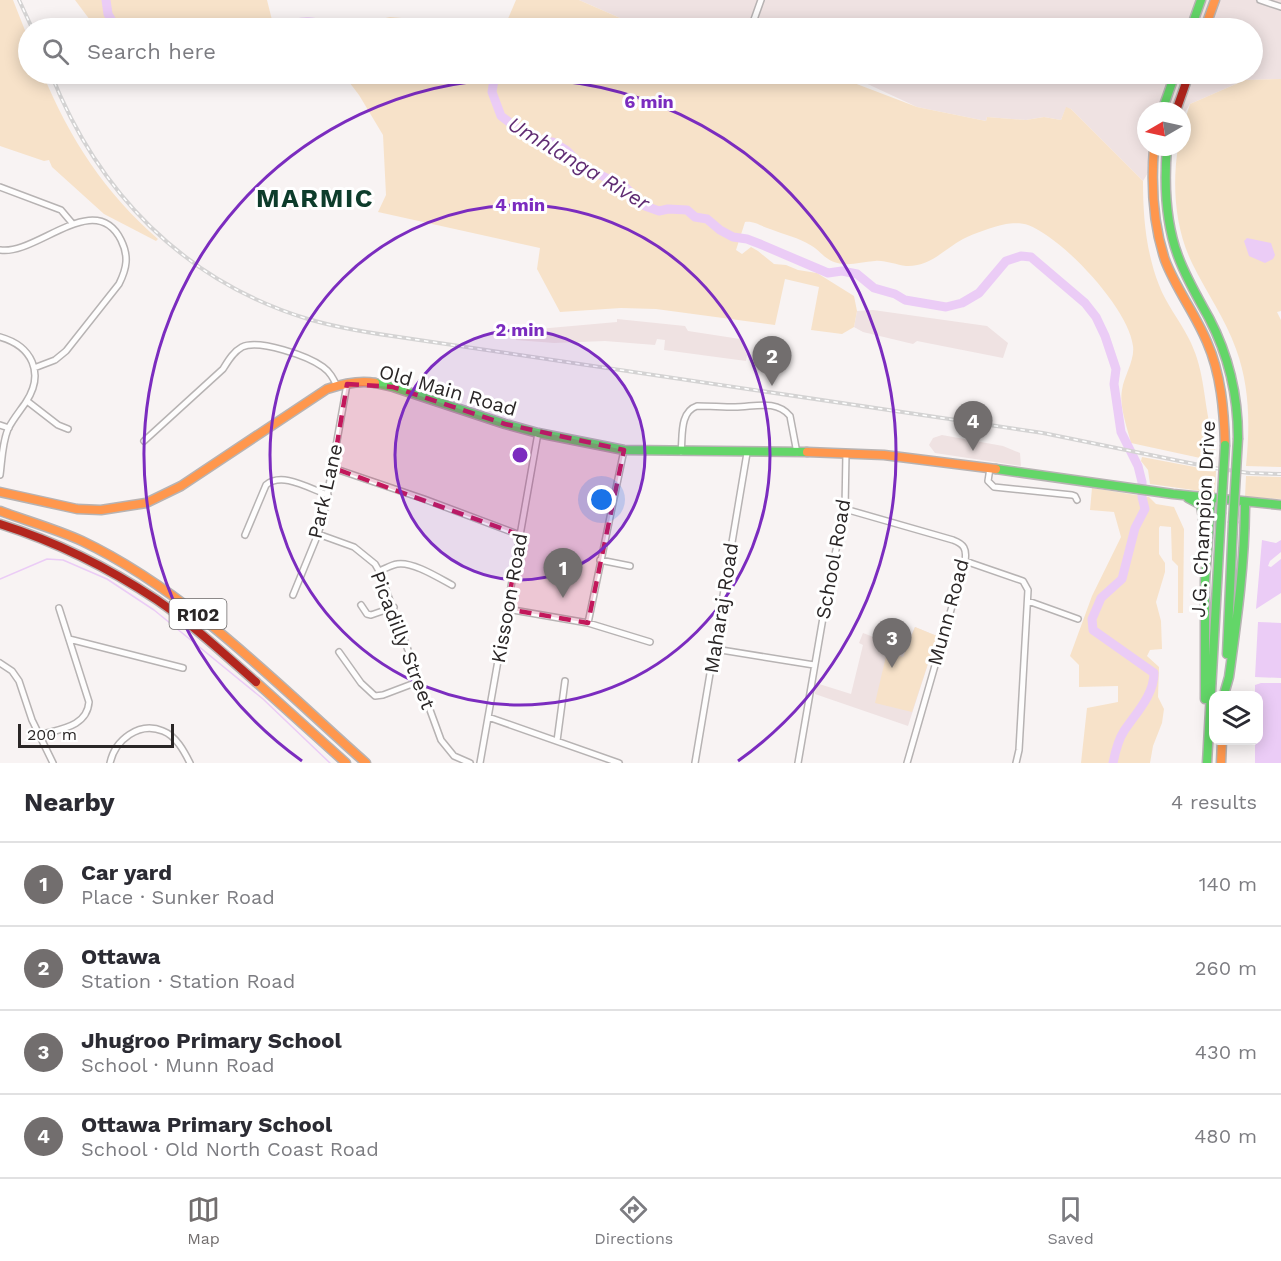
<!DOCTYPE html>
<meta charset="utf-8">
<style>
:root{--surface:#fff;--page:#f2f2f3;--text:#2b2b33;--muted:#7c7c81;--line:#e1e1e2;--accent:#726e6e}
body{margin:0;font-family:"Work Sans",sans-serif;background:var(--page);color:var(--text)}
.controls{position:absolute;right:18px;bottom:18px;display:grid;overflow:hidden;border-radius:12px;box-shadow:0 3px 15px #0003}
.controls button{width:54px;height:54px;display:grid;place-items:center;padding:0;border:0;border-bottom:2px solid var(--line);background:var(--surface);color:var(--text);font:30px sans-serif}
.compass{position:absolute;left:1137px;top:102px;width:54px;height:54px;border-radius:50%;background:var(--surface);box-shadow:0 3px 15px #0003;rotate:261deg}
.scale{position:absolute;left:18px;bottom:15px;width:156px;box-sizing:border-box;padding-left:6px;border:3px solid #2a2626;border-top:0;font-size:16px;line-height:21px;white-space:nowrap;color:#2a2626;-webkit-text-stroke:4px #fff;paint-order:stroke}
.you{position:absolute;left:602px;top:500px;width:21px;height:21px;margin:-15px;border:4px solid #fff;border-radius:50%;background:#1a73e8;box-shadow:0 0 0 9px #1a73e833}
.badge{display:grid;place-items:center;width:39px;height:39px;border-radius:50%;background:var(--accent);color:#fff;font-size:20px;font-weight:700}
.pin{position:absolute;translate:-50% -50px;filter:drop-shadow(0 2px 3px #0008)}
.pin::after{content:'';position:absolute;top:32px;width:21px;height:18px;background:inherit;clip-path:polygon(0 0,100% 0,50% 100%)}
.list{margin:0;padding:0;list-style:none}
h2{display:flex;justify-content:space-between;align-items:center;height:78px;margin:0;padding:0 24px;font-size:26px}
h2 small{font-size:20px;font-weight:400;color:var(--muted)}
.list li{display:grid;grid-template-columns:39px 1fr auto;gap:18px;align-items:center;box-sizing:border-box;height:84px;padding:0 24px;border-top:2px solid var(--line)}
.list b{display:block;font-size:22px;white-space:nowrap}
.list p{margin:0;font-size:20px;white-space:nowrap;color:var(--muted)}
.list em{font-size:20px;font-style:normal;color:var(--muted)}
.icon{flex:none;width:33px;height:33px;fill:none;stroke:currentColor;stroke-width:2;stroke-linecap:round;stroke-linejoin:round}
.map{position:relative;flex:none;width:1281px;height:763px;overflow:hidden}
.search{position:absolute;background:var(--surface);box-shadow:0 3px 15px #0003;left:18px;right:18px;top:18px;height:66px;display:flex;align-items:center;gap:15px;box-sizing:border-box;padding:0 21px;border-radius:33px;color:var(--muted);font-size:22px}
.sheet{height:414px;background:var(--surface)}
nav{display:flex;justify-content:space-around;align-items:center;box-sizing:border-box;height:84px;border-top:2px solid var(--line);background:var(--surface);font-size:16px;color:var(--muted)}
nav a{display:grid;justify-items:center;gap:3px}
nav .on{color:var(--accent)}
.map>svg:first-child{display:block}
</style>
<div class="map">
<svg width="1281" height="763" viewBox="0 0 1281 763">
<rect width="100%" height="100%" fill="#f8f3f3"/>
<path fill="#efe2e2" d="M579 0H1281V79L1245 80 1190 104 1182 117V111H1146V147H1164L1143 181 1071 109 1066 108 1061 120 1044 117 1026 120 987 117 986 121 917 107 846 74H1252V28H643Z
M873 310 987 326 1008 343 1003 358 917 341 913 344 863 332 854 327 857 311Z
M617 319 685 326 688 331 740 339 747 355 746 361 664 350 665 340 657 339 655 345 605 341 554 343 516 340V334H522L527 330 617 322Z
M942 435 1003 446 1020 453 1021 466 935 453 929 445 933 438Z
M915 627 937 636 908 726 815 694 816 683 851 694 863 645 859 643 863 633 905 649Z"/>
<path fill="#f7e2c9" d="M0 0H13L28 38V74H43C69 138 105 193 158 239L156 241 104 214 52 167 49 160 44 161 0 146Z
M75 0H267L272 20 279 23 287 20 323 18 363 23 390 17 426 20 437 26 472 28H96Z
M516 0H579L643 28H504Z
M343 74H843L841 78 917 107 986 121 987 117 1026 120 1044 117 1061 120 1066 107 1071 109 1143 181C1143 216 1146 252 1159 285 1166 304 1179 319 1188 337 1204 367 1203 394 1210 426 1211 430 1215 434 1215 438 1216 445 1214 454 1214 461L1131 443C1127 427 1119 406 1122 390 1124 376 1135 360 1133 346 1129 309 1063 238 1028 225 1023 223 1012 223 1006 224 992 227 975 233 963 239 943 250 930 267 906 266 896 265 885 260 875 261 860 262 848 267 834 262 825 259 820 251 812 246 798 237 785 235 770 229 760 226 755 221 745 222L736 250 742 254 751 247 758 251 774 264 786 265 798 270 817 273 854 296 857 311 854 327 842 334 811 330 819 287 785 279 775 325 656 309 621 308 560 312 537 269 540 248 378 212 386 195 383 135 359 95Z
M1281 79V311L1277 312 1281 320V467L1246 466C1250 426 1250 387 1236 349 1225 318 1206 292 1192 263 1175 228 1172 186 1178 147H1182V129L1190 104 1245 80Z
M1142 457 1216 471 1215 493 1150 484 1148 470 1141 461Z
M1246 476 1281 477V499L1245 497Z
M1092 488 1149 497 1156 504 1174 507 1184 529 1183 613H1178V566L1172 560 1171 527 1160 526 1159 528V554L1165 563V572L1156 602 1161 621 1162 649 1150 650 1147 656 1159 667 1158 697 1164 709 1162 723 1153 746 1150 763H1081L1087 708 1118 702V686L1079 687V665L1070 656 1092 596 1121 537 1114 512 1090 510Z
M915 627 937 636 912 712 875 703 887 652 903 657Z"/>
<path fill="#ebccf6" d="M1247 238 1271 243 1275 255 1273 259 1265 263 1249 256 1244 241Z
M1262 540 1276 543 1281 540V552L1270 561 1268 566 1271 567 1281 559V593L1256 609Z
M1258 622 1281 623V678L1255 677Z
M1261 683H1281V763H1255V741L1258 740V696L1255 695V685Z"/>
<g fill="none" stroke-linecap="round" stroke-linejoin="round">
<path stroke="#ebccf6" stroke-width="1.5" d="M0 579 47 559 63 560 107 579 154 610 263 699 330 763"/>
<path stroke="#ebccf6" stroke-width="9" d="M106 0 108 14 116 28
M286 28C302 16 323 24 340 28
M499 74 494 80 492 92 501 116 517 128 534 135 542 142H553L566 150 582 166 625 187 645 206 659 211 668 209 687 210 695 217 707 219 720 230 733 237 747 239 760 244 828 273 842 271 857 274 874 288 895 294 905 300 946 307 962 303 979 293 1006 261 1021 256 1031 257 1085 303 1096 317 1105 336 1116 369 1114 384 1121 432 1138 466 1142 482V497L1145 509 1135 528 1122 579 1101 598 1092 619 1093 630 1154 673C1154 695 1136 713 1124 731 1118 740 1115 753 1113 763"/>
<defs>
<path id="street" d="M1260 0 1281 7
M751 28 761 0
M0 187 61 210 72 223
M0 250C36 256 95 188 121 240 129 256 127 268 119 284L66 351 55 360 34 368
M0 337C32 346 45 373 26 402 20 411 13 419 8 429 2 444 2 460 0 475
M27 401 58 425 68 429
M0 425 9 428
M144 441 223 369C228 361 233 352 242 347 259 339 308 356 323 367 330 372 333 378 337 386
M681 452C683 437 679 412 697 406 710 406 722 407 735 407 754 407 776 399 790 416L797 453
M333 468 424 499 520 535
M990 468 988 481 994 487 1072 495 1075 496 1077 500
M845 509 953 540C964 544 967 549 965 561L907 763
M318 534 354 547 375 564 379 571 441 740 454 756 470 763
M245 535 266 485C282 471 310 489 328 495
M600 560 630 566
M965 561 1023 581 1028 590 1019 750 1016 763
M379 571C385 569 391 565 397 564 412 561 439 578 452 585
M293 595 318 534 324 514 347 384
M1028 601 1078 619
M361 605 367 614 371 615 394 607
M507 609 588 623 650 642
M588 623 624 450
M69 639 183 668
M715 649 814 665
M339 652 361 683 375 696 383 695 420 681
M0 663 12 671 19 681 32 720 53 763
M488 717 619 763
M40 735C60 729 87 727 89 702L59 608
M557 741 565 681
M110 763C115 740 139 721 163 731 176 736 184 751 190 763
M480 763 538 433
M695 763 747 453
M798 763 830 577 845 509 846 453"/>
<path id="fast" d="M1191 28 1201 0
M1162 111 1175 74
M1167 147C1164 184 1165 221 1178 256 1186 278 1198 298 1209 318 1229 356 1238 396 1238 438
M375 383 393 387 505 424 538 433 624 450 807 452
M996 469 1173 494 1281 505
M1188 498 1201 505 1204 525
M1227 654 1233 523
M1225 691 1229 677C1237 619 1245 562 1245 503
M1205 699V581L1211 498
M1207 763 1221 514"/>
<path id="slow" d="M1205 28 1215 0
M1154 147C1151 185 1153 224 1165 260 1176 289 1195 313 1207 342 1221 374 1224 410 1225 445
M807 452 884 455 996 469
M0 492 77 509 101 510 146 503 181 486 327 389C342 384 360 380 375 383
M0 511C27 521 56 529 82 541 189 592 278 685 366 763
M256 682 346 763
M1221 763 1222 740"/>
<path id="jam" d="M1176 111 1189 74
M0 524C54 541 109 568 157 600 192 624 224 654 256 682"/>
</defs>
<use href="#street" stroke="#b7b3b3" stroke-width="8"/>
<use href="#fast" stroke="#b7b3b3" stroke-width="11"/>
<use href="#slow" stroke="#b7b3b3" stroke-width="11"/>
<use href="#jam" stroke="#b7b3b3" stroke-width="11"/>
<use href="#street" stroke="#fefdfd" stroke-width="5"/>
<use href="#fast" stroke="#63d668" stroke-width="8"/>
<use href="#slow" stroke="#ff974d" stroke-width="8"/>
<use href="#jam" stroke="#b3261e" stroke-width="8"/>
<defs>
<path id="rail" d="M19 0 32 28
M51 74C98 192 183 281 308 319 335 327 364 332 392 336L1043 433 1214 468 1249 473 1281 474"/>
</defs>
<use href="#rail" stroke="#d4d3d3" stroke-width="4"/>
<use href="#rail" stroke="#fff" stroke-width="1.5" stroke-dasharray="4.5" stroke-linecap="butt"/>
<defs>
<path id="fast-bridge" d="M1221 514 1225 445
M1233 523 1238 438"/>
</defs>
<use href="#fast-bridge" stroke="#b7b3b3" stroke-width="11" stroke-linecap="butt"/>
<use href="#fast-bridge" stroke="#63d668" stroke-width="8"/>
</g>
<path fill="#c2185b" fill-opacity="0.2" stroke="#c2185b" stroke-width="4.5" stroke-dasharray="12 8" stroke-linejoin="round" d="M347 384 393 387 505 424 624 450 588 623 507 609 520 535 333 468Z"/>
<circle cx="520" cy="455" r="125" fill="#7b2cbf" fill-opacity=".12"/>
<g fill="none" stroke="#7b2cbf" stroke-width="3">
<circle cx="520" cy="455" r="125"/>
<circle cx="520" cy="455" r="250"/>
<path d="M302 761A376 376 0 1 1 738 761"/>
</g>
<g text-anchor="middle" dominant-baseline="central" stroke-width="6" stroke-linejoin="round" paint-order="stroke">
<rect fill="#fff" stroke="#6a6767" stroke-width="1.5" x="169.5" y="599" width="57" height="30" rx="4.5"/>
<g font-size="18" font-weight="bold" fill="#2a2626">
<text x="198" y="614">R102</text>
</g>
<g font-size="20" fill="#2a2626" stroke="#fff">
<text transform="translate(448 390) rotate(16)">Old Main Road</text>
<text transform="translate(325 491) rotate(-77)">Park Lane</text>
<text transform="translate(1203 519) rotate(-87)">J.G. Champion Drive</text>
<text transform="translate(833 559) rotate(-80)">School Road</text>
<text transform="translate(509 598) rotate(-80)">Kissoon Road</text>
<text transform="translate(721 608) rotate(-81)">Maharaj Road</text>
<text transform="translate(948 612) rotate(-75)">Munn Road</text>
<text transform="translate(403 640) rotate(69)">Picadilly Street</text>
</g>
<g font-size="21" font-style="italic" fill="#602c73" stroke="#fff">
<text transform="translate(579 163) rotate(31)">Umhlanga River</text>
</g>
<g font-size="26" font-weight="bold" letter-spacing="1.5" fill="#0d3c2b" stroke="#fff">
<text x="315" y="198">MARMIC</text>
</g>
</g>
<circle cx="520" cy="455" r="9" fill="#7b2cbf" stroke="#fff" stroke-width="3"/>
<g font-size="18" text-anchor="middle" font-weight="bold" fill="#7b2cbf" stroke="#fff" stroke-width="6" stroke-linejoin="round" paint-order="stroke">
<text x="649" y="108">6 min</text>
<text x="520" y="211">4 min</text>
<text x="520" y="336">2 min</text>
</g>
</svg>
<div class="controls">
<button><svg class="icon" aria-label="layers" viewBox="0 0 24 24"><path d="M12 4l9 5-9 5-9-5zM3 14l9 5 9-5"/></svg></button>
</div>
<svg class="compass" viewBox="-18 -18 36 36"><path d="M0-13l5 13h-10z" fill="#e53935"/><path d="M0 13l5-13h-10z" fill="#7c7c81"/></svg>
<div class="scale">200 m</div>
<div class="you"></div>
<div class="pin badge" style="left:563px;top:598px">1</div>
<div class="pin badge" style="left:772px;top:386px">2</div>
<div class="pin badge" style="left:892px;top:668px">3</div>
<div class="pin badge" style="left:973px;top:451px">4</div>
<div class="search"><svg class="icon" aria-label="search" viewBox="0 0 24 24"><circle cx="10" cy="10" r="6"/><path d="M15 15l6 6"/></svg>Search here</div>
</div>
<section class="sheet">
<h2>Nearby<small>4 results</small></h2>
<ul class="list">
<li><span class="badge">1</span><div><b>Car yard</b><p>Place · Sunker Road</p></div><em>140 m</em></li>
<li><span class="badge">2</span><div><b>Ottawa</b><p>Station · Station Road</p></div><em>260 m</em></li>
<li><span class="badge">3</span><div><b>Jhugroo Primary School</b><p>School · Munn Road</p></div><em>430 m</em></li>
<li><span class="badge">4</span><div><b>Ottawa Primary School</b><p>School · Old North Coast Road</p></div><em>480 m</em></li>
</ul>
</section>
<nav>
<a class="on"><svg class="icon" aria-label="map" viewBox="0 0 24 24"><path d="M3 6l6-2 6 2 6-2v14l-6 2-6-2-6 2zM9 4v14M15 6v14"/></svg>Map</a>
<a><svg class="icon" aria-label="directions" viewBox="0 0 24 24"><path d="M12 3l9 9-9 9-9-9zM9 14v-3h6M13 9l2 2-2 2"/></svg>Directions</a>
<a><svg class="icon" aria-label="saved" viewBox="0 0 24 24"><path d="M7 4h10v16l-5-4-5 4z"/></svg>Saved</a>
</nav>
